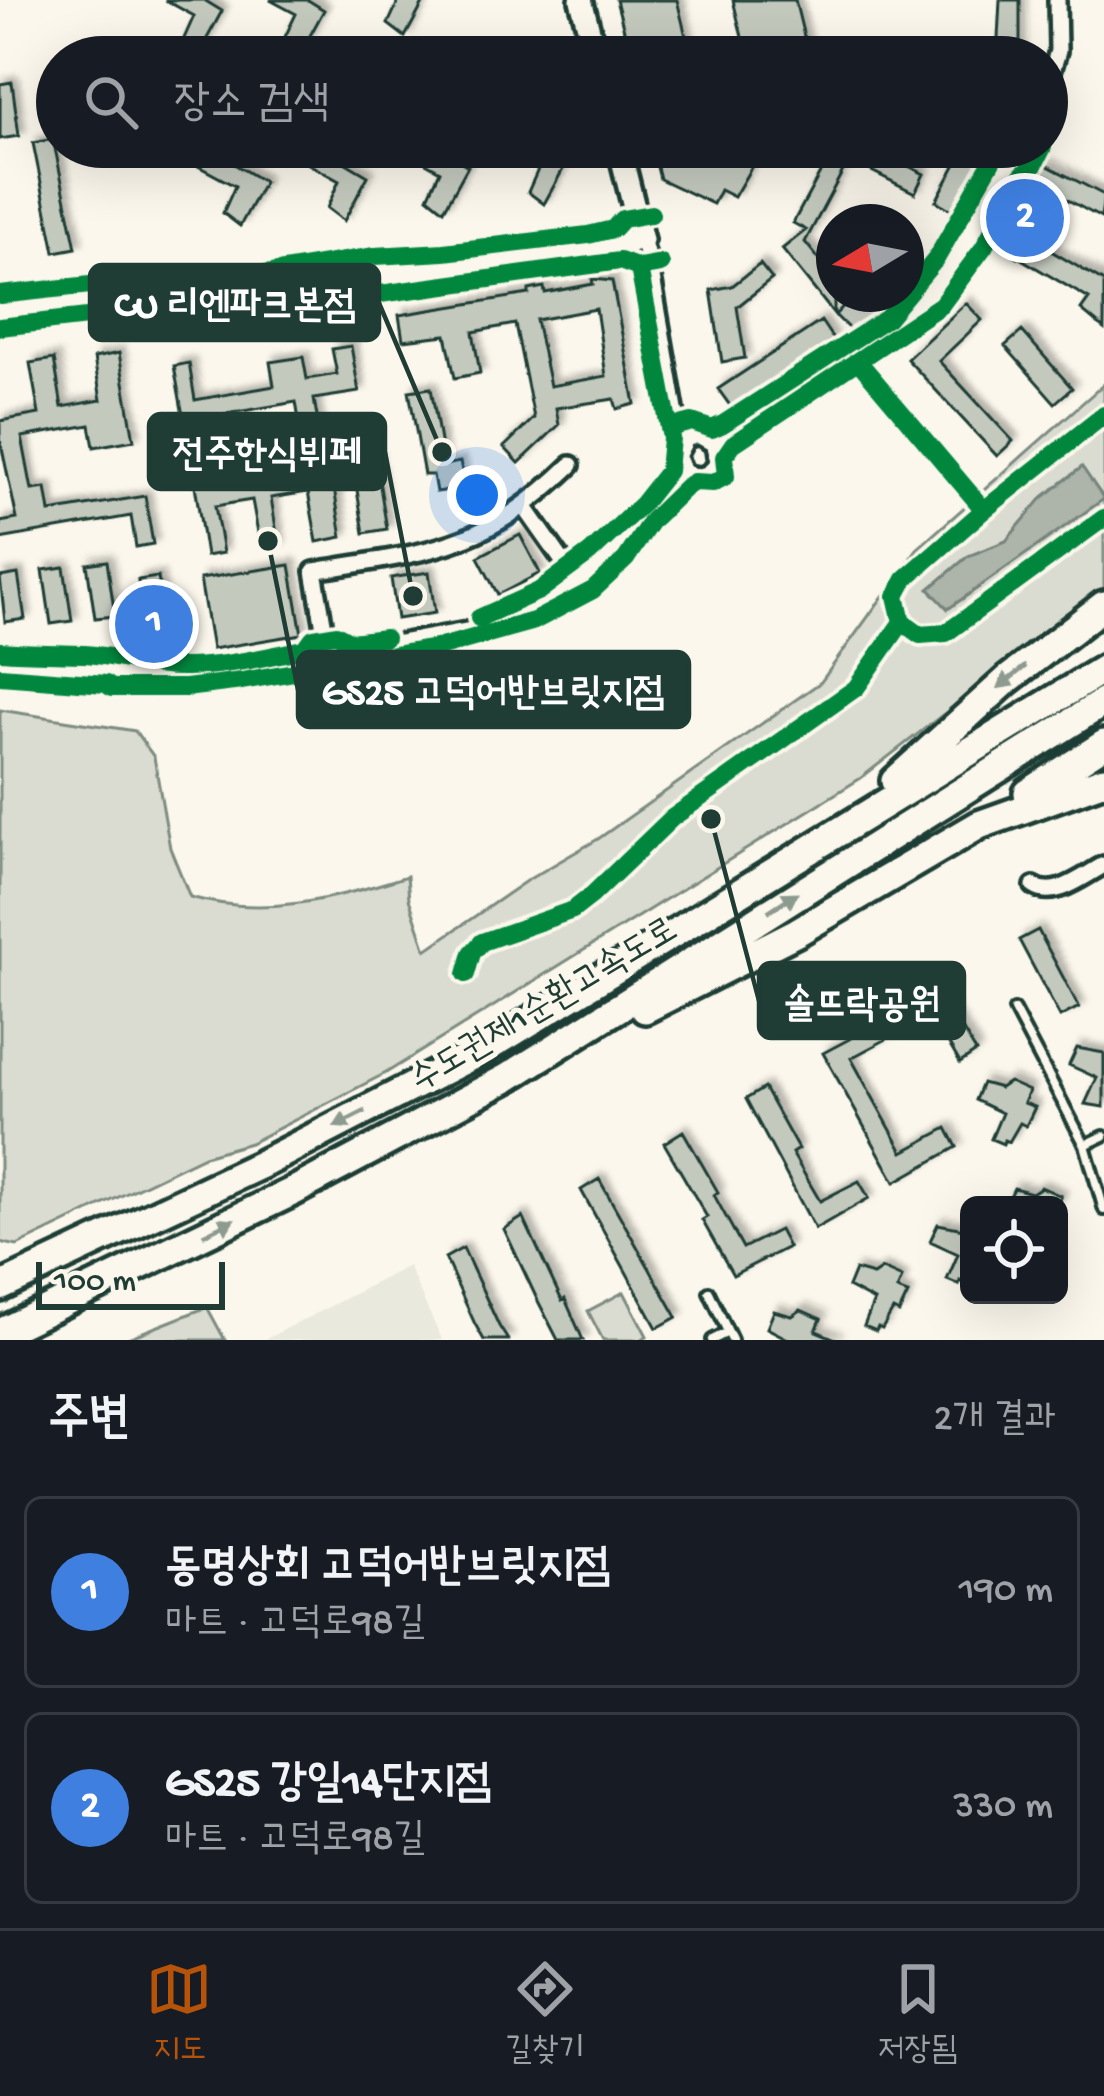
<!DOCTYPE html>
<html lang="ko">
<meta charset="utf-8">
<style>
:root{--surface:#171b24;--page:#20242c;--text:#f1f3f6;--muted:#9ea1a6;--line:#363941;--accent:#b45309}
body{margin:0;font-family:"Gochi Hand","Poor Story",sans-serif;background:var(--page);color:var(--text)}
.controls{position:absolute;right:36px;bottom:36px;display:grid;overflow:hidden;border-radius:18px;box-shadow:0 12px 48px #0002}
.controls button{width:108px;height:108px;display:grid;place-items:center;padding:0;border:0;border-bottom:3px solid var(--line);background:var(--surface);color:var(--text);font:60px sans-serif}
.compass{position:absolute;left:816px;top:204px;width:108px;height:108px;border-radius:50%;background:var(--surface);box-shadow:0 12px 48px #0002;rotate:260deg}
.scale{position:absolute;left:36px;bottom:30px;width:189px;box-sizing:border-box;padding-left:12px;border:6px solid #1f3d34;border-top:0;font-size:33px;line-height:42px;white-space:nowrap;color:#1f3d34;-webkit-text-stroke:9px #fbf7ec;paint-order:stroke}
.you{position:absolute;left:477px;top:495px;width:42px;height:42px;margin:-30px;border:9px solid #fff;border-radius:50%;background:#1a73e8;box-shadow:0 0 0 18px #1a73e833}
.badge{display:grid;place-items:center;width:78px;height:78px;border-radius:50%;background:var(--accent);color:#fff;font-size:39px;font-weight:700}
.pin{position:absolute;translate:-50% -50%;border:6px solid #fff;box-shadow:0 3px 12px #0006}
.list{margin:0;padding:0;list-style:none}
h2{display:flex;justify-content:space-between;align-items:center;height:156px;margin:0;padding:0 48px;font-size:51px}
h2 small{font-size:39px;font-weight:400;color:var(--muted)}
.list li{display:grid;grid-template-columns:78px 1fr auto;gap:36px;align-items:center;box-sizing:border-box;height:192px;margin:0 24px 24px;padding:0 24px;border:3px solid var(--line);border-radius:18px}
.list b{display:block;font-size:45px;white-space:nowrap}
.list p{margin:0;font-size:39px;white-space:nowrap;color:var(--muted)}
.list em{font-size:39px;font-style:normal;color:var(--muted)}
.icon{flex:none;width:66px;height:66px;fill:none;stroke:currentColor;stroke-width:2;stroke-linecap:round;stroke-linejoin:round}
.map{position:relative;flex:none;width:1104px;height:1340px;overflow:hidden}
.search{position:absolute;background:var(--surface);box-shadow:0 12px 48px #0002;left:36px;right:36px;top:36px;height:132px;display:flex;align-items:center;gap:30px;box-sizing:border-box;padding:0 42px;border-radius:66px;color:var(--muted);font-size:45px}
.sheet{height:588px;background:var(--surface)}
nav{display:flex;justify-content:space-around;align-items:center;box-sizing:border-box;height:168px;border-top:3px solid var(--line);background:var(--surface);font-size:33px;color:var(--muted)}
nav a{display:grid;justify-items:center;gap:6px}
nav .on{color:var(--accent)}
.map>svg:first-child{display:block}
</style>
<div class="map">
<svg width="1104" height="1340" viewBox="0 0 1104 1340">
<defs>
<filter id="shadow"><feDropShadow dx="5.5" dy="-5.5" stdDeviation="3" flood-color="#0004"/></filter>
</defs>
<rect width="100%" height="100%" fill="#fbf7ec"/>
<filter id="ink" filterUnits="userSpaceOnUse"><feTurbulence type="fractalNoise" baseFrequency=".00833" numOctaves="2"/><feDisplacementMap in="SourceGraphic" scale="24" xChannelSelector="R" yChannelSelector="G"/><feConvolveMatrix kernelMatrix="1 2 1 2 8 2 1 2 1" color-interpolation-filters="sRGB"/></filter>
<g filter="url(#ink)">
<path fill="#eae9de" d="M408 1266 442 1340H264L338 1302Z"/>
<path fill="#dbdcd1" stroke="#7d8c82" stroke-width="3" d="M1104 384V590L861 778 386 1073 250 1143 204 1156 17 1246 0 1242V710L135 731 154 757 170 848 190 897C264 918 335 899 407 876L409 899 426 950 526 881 598 839 821 682 917 549Z
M624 1292 647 1336 640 1340H603L588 1311Z
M207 1307 225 1340H123Z"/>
<path fill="#adb4aa" stroke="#74847b" stroke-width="3" d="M1082 467 1104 499 948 609 929 589 968 556 1006 541 1042 498Z"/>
<path fill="#c4c9be" stroke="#1f3d34" stroke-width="3" fill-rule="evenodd" filter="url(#shadow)" d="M165 0H204L222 11 198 55 182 43 194 16Z
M270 0H308L324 10 300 54 283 41 296 14Z
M399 0H425L405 37 388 24Z
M616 0H677L691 57H631Z
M733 0H795L809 57H747Z
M1000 0H1020V57H997Z
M12 82 19 136 0 139V84Z
M53 139 76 248 55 252 33 143Z
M189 147H206L264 182 240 226 223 213 235 186 183 158Z
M278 147H319L368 176 344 221 327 208 339 181Z
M397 147H437L468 166 444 210 428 197 440 171Z
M508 147H546L568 160 544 204 528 192 540 165Z
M652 147H763L734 197 720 190 713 204 660 179Z
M857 147H871L924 174 915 193 850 160Z
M965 147H988L953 211 936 201Z
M826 162 845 167 805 242 834 278V314L782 249 806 230 793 223Z
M1046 165 1104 195 1101 218 1046 188 1025 229 1015 224Z
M1017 231 1104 282V329L1081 310 1089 299 1006 250Z
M760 264 772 279 737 307 745 358 722 362 711 290 732 286Z
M592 279 612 281 635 404 617 409 614 399 556 408 559 425 519 463 504 447 534 418 515 324 473 332 480 373 455 378 446 335 403 340 399 315 529 294V290L544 287 545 293 593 284ZM596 309 606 376 550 386 536 320Z
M855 294H894L854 334 835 315Z
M966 303 982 320 939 361 1013 441 997 456 907 359Z
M821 321 833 339 731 407 718 389Z
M1022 331 1072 388 1055 403 1005 346Z
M351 346 359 392 314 399 325 464 375 456 387 529 364 533 356 484 334 488 342 537 317 542 308 492 271 498 279 546 261 549 252 500 215 506 223 553 206 556 192 466 226 461 230 481 307 468 296 402 184 421 174 366 189 363 195 400 274 386 270 362 303 357 307 379 337 374 332 349Z
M119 353 134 440 94 447 90 425 22 437 32 490 46 488 50 512 145 496 153 544 136 547 131 516 0 539V522L17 519 0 439V421L39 414 30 363 54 359 62 407 101 400 94 358Z
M431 388 444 465 460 462 466 488 436 492 433 475H424L409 391Z
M520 535 540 573 498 595 478 557Z
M107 561 115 616 95 618 87 564Z
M290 565 302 634 212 649 200 579Z
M64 567 72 621 51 624 43 570Z
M429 572 435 613 397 619 391 578Z
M18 574 25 619 5 622 0 577Z
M158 577 166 631 146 634 138 580Z
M1038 930 1079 1007 1060 1017 1019 940Z
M933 980 976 1052 960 1063 932 1015 851 1058 903 1152 947 1128 957 1147 895 1182 823 1053 923 1000 917 990Z
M1077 1048 1104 1053V1107L1085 1104 1097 1078 1069 1065Z
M1009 1082 1029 1091 1024 1103 1035 1107 1026 1126 1020 1123 1009 1142 1004 1140 1003 1144 991 1139 1002 1113 975 1100 982 1083 1000 1088Z
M764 1088 798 1149 792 1153 820 1201 859 1181 869 1198 815 1229 746 1099Z
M683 1131 718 1192 714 1195 743 1248 779 1230 788 1247 733 1275 702 1220 707 1217 664 1143Z
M599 1179 677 1317 657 1328 581 1190Z
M1041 1187 1061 1196 1057 1205H1006L1014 1188 1032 1193Z
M523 1217 562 1301 565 1299 583 1340H558L536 1297 504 1229Z
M938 1224 969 1230V1272L965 1283 960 1281 959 1285 947 1280 958 1254 930 1241Z
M463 1248 499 1326 508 1340H484L475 1324 445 1258Z
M882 1269 902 1278 897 1290 908 1294 899 1313 893 1310 882 1329 878 1327 876 1331 864 1326 874 1301 848 1287 855 1270 873 1275Z
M801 1310 821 1319 816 1331 838 1340H790L767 1328 774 1311 792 1316Z"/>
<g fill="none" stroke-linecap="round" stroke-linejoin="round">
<defs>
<path id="lane" d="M1014 1010 1085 1145 1104 1210
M1085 1145 1104 1136
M709 1292 732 1340
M712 1340 728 1332"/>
<path id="street" d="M1047 88 1058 51 1057 0
M642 240 650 266 681 444
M714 444 897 324C954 276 984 211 1019 147
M684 471 677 456 686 439 698 435 714 444
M684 471C697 480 710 476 717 463L714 444
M524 506 576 580
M329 656 314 571C429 552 483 550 571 465
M0 663 186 676 239 672 467 631 526 610 576 580 621 543 684 471
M1034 886C1055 900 1083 876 1104 865"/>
<path id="secondary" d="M581 0 596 57
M0 309 80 301 252 293 642 240 619 147"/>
<path id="highway" d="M895 781 1007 680 1104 605
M1028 793 1104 744
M645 1009 797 932 979 825 1104 780
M0 1287 262 1164 487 1048 1104 669
M0 1333 294 1191 507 1078 1104 702"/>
</defs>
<use href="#lane" stroke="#1f3d34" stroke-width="16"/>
<use href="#street" stroke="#1f3d34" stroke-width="24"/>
<use href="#secondary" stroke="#1f3d34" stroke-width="30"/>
<use href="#highway" stroke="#1f3d34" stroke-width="36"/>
<use href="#lane" stroke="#fbf7ec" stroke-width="8"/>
<use href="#street" stroke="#fbf7ec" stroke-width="15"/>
<use href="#secondary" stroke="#fbf7ec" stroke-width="21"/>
<use href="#highway" stroke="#fbf7ec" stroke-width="27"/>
<defs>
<path id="cycleway" d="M0 295 108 283 254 276 375 256 444 252 588 235 613 229 622 219 651 214
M0 327 87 317 271 309 620 261 639 268 661 264
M858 361 984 510
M1104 415 984 510 905 579 896 596 902 622 920 635 946 633 1104 518
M669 428 692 422 712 429 723 424 887 318 936 259 996 154 995 147
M479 618 539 591 590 553 642 504 668 471 671 438 639 268
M0 651C28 653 57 653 84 654 120 656 151 668 187 667 225 666 262 658 299 650L305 649 313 638 336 634 351 642 385 638
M0 676 106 684 112 688H185L242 681 441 647 534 621 593 590 626 559 651 521 686 487 694 482 713 483 726 476 724 457 733 444 941 305 984 247 1022 175 1034 165 1043 147
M466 974 472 953 482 942 573 910 591 896 672 818 856 688 902 622"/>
</defs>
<use href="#cycleway" stroke="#fbf7ec" stroke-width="26"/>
<use href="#cycleway" stroke="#00873e" stroke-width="18"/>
</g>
<defs><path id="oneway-solid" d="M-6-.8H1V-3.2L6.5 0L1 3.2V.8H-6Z" transform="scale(3)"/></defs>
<g fill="#8d9a90">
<use href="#oneway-solid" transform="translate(1012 677) rotate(141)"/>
<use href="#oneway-solid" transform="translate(783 902) rotate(-33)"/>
<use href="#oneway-solid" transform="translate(350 1119) rotate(153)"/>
<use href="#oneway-solid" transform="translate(219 1227) rotate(-26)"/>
</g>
</g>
<g text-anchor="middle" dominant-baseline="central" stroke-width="10" stroke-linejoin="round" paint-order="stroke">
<g font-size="36" fill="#1f3d34" stroke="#fbf7ec">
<text transform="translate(545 1007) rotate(-31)">수도권제1순환고속도로</text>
</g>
</g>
<path fill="none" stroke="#1f3d34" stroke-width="4.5" d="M442 452L379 303M413 596L385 452M268 541L298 690M711 819L759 1001"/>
<g fill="#1f3d34" stroke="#fbf7ec" stroke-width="4.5">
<circle cx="442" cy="452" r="12"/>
<circle cx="413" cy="596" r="12"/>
<circle cx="268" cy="541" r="12"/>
<circle cx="711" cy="819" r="12"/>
</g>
<g fill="#1f3d34" stroke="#1f3d34" stroke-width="4.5">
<rect x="90" y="265" width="289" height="75" rx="12"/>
<rect x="149" y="414" width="236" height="75" rx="12"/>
<rect x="298" y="652" width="391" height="75" rx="12"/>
<rect x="759" y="963" width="205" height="75" rx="12"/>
</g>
<g font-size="39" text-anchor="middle" font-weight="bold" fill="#fff">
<text x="235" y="316">CU 리엔파크본점</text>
<text x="267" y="465">전주한식뷔페</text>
<text x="493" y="703">GS25 고덕어반브릿지점</text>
<text x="862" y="1015">솔뜨락공원</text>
</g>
</svg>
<div class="controls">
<button><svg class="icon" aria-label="locate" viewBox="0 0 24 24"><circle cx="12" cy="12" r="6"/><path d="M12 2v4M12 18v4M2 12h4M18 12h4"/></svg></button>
</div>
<svg class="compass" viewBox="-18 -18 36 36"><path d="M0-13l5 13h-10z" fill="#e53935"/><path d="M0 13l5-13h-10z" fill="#9ea1a6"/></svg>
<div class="scale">100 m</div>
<div class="you"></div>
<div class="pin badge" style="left:154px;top:624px;background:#3f7fe0">1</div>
<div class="pin badge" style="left:1025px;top:218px;background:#3f7fe0">2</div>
<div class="search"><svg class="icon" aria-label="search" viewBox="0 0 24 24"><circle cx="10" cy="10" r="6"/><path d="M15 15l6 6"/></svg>장소 검색</div>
</div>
<section class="sheet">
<h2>주변<small>2개 결과</small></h2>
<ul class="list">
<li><span class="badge" style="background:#3f7fe0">1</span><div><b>동명상회 고덕어반브릿지점</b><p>마트 · 고덕로98길</p></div><em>190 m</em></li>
<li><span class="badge" style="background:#3f7fe0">2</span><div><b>GS25 강일14단지점</b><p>마트 · 고덕로98길</p></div><em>330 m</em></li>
</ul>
</section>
<nav>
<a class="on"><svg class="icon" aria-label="map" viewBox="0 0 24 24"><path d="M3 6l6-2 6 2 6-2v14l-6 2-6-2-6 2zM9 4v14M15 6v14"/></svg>지도</a>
<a><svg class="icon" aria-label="directions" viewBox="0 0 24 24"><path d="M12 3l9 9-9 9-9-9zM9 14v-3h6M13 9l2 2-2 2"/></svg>길찾기</a>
<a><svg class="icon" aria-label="saved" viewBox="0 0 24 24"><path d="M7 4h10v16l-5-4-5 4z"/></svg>저장됨</a>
</nav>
